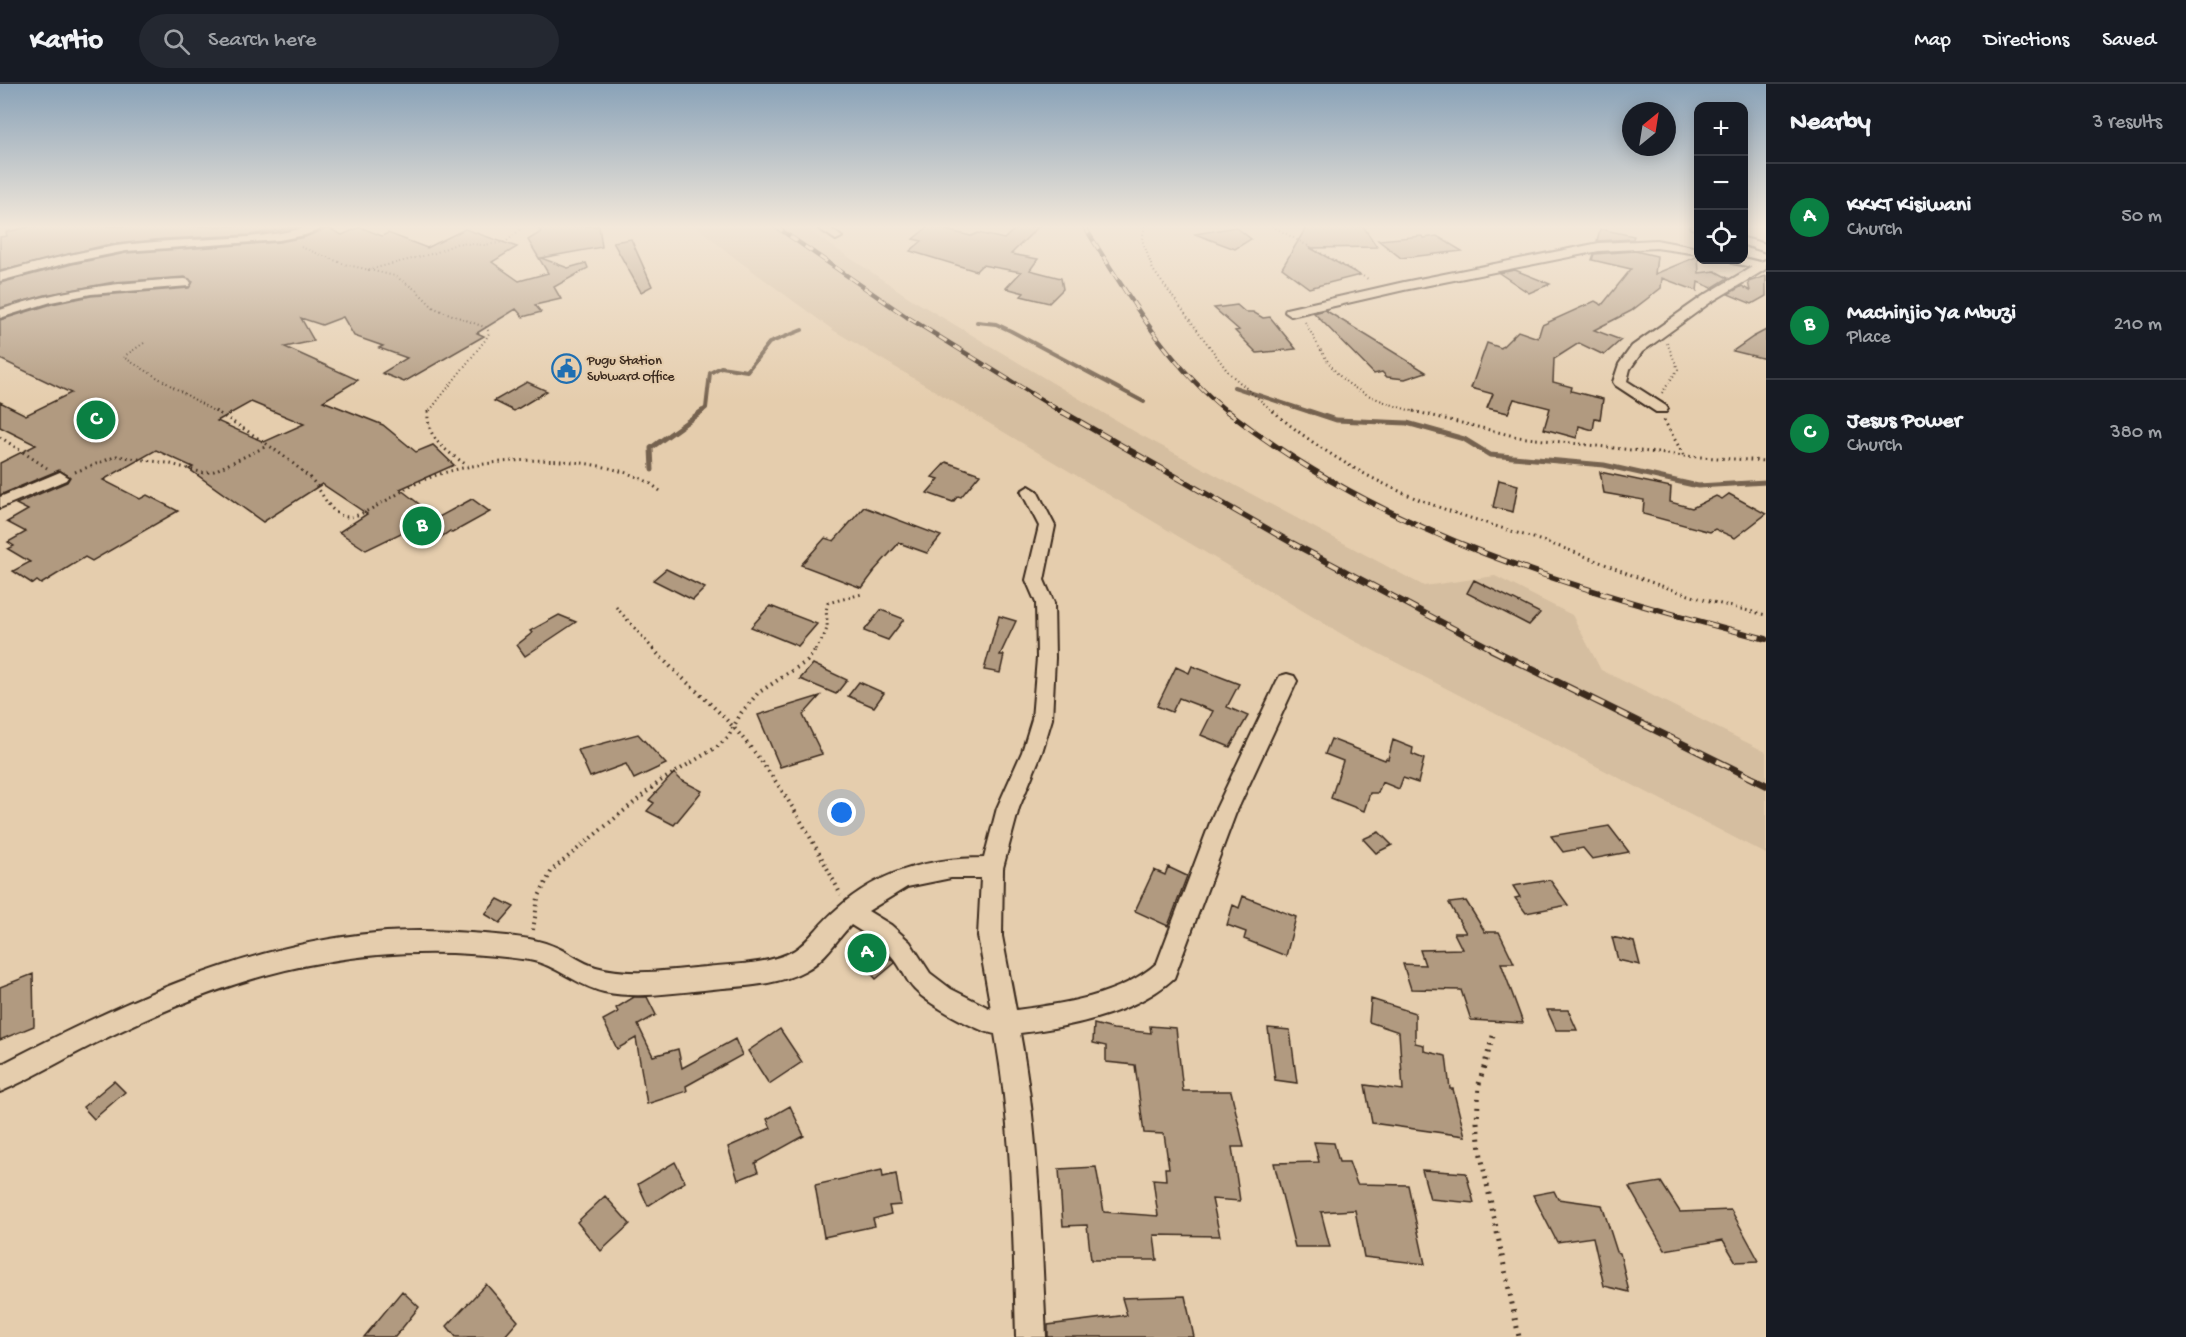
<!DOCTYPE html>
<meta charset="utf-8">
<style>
:root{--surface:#171b24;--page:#242831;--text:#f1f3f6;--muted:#9ea1a6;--line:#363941;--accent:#0b8043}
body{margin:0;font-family:"Gochi Hand",sans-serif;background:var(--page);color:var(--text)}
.controls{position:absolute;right:18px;top:18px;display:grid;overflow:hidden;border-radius:12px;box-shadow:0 3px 15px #0003}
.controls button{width:54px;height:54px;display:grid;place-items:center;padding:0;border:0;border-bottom:2px solid var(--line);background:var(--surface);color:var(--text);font:30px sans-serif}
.compass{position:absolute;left:1622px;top:18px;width:54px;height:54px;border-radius:50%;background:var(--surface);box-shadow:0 3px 15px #0003;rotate:30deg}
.you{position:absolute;left:842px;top:729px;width:21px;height:21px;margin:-15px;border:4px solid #fff;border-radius:50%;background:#1a73e8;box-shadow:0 0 0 9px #1a73e833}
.badge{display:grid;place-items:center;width:39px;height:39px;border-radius:50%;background:var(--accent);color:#fff;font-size:20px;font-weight:700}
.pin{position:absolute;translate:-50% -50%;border:3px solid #fff;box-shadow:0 2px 6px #0006}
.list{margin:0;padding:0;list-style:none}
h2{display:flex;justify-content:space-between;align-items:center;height:78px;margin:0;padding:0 24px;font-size:26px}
h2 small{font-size:20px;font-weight:400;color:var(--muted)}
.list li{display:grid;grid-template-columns:39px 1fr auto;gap:18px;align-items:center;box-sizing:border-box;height:108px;padding:0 24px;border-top:2px solid var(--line)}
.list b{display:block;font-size:22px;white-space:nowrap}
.list p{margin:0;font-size:20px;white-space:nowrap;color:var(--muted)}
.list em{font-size:20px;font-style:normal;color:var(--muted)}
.icon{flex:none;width:33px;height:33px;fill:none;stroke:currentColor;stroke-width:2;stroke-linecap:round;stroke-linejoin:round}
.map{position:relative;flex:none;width:1766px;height:1253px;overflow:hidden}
header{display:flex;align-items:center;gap:36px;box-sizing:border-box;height:84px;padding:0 30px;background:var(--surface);border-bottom:2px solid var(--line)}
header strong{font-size:28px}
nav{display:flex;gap:33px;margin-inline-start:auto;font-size:21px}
.search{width:420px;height:54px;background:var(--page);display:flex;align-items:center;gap:15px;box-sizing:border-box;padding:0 21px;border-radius:33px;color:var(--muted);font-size:22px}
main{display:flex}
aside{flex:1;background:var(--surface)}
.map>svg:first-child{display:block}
</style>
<header>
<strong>Kartio</strong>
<div class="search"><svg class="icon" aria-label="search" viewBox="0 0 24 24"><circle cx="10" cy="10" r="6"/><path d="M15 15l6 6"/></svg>Search here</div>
<nav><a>Map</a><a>Directions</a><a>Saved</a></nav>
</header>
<main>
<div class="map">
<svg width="1766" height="1253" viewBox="0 0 1766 1253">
<rect width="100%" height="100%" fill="#e5cdad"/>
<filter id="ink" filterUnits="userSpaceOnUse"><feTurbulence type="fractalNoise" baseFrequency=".0167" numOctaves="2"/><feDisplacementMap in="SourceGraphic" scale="12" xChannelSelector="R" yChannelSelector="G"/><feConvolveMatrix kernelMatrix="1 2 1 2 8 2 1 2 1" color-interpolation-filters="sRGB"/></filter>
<g filter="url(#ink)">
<path fill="#d5bea0" d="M696 142H802L913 216 1137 349 1424 502 1495 492 1572 531 1601 586 1766 668V770L1345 552 833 246 731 171Z"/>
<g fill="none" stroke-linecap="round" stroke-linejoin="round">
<path stroke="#75624f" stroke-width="4" d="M977 238 996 240 1011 247 1144 318
M1234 303 1313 329
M700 329 706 324 710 289 721 283 747 287 769 259 802 246"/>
<path stroke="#75624f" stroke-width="5" d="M1309 327 1336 336 1407 339 1464 355 1490 371 1604 381 1698 402 1766 398
M652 386 651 364 702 327"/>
</g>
<path fill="#b19a80" stroke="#3b2a1e" stroke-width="1.5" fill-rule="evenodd" d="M33 142H303L249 151 164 155 106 161 0 187V153L7 152 6 148Z
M536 142H599L602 163 541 174 568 184 586 179 588 184 554 203 561 215 535 221 541 228 523 233 516 225 477 249 484 252 404 298 382 289 407 274 379 264 383 262 354 252 343 233 322 241 301 234 314 257 285 263 358 296 323 317 383 341 416 368 433 361 454 381 400 405 423 423 439 433 472 415 490 428 452 449 450 447 430 461 405 447 366 466 339 448 367 430 322 400 263 438 189 385 193 383 156 366 103 396 140 415 147 411 178 427 92 477 85 473 41 500 37 497 33 500 13 487 30 478 8 465 14 462 8 458 26 448 7 438 28 426 16 420 67 398 70 393 59 386 0 411V379L36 361 0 343V318L26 331 71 309 0 275V236L52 220 91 212 189 204 193 198 185 193 114 198 45 211 0 224V199L72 180 126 169 279 158 305 153 328 144 342 151 360 143 382 152 388 149 427 164 465 145 517 163 492 178 519 197 548 189 528 156 541 148ZM251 318 304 340 264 358 217 337Z
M929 142 971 152 978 149 1004 155 1018 142H1039L1011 170 1038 175 1030 186 1061 194 1063 205 1049 219 1021 212 1024 209 1006 204 1021 188 982 181 976 187 910 167 922 157 913 155Z
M1307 142H1363L1377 163 1310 164 1360 191 1309 204 1282 184Z
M1236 143 1251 155 1235 165 1195 150Z
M1600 145 1634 152 1633 155 1597 157Z
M1422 152 1424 154 1437 152 1462 167 1401 174 1378 156Z
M631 155 652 202 641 208 613 158Z
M1635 167 1657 172 1655 190 1698 172 1699 189 1715 187 1728 194 1712 204 1698 198 1697 207 1662 194 1661 204 1631 227 1594 246 1621 256 1604 271 1579 259 1554 275 1553 298 1572 303 1571 307 1603 315 1600 335 1595 334 1593 346 1579 342 1577 354 1544 345 1550 324 1514 315 1508 329 1487 324 1493 310 1471 304 1487 259 1501 264 1518 247 1538 254 1542 241 1595 217 1602 221 1631 185 1592 176 1594 170Z
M1515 186 1550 200 1529 209 1499 189Z
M1766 192V212L1752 220 1728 210 1742 202 1750 207 1748 198Z
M1237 221 1245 228H1253L1263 234 1270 233 1296 265 1257 269 1235 247 1239 246 1214 224Z
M1325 226 1426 288 1405 295 1387 293 1382 288 1374 290 1314 229Z
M1766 246V275L1733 267 1753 253Z
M527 298 547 307 514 327 494 317Z
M946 378 980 390 961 413 958 412 953 418 927 409 939 395 932 393Z
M1600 388 1671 403 1670 418 1692 424 1716 412 1722 415 1729 410 1766 430 1735 454 1715 445 1710 448 1643 430 1644 416 1604 409Z
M1499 396 1518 401 1513 428 1493 423Z
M864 423 941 452 927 469 899 459 873 488H874L862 504 801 481 825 454 834 457Z
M666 485 705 504 693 516 653 496Z
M1474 496 1540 529 1529 541 1467 509Z
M770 522 817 540 798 562 751 543Z
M881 526 904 535 888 556 864 547Z
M559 531 576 538 525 572 517 561 532 549 530 547Z
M999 532 1016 537 1000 571H1004L1000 589 984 586Z
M813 580 847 596 836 610 800 595Z
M1192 582 1239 600 1227 623 1248 632 1230 663 1201 651 1213 627 1179 614 1172 628 1157 622 1176 583 1189 589Z
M859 598 884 609 874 623 848 612Z
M820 612 803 631 822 670 780 683 758 631Z
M638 650 666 680 634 695 626 680 590 693 578 666Z
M1331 655 1385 676 1386 674 1388 675 1393 656 1413 664 1412 670 1424 675 1418 699 1403 694 1399 705 1382 698 1378 709H1370L1364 727 1331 714 1343 677 1325 670Z
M674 689 681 696 702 707 674 741 647 727 654 719 649 716Z
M1609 742 1629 768 1592 775 1583 764 1563 768 1551 752Z
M1379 748 1392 761 1376 769 1363 755Z
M1168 783 1187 792 1168 842 1135 827 1154 786 1165 791Z
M1550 796 1568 821 1526 829 1515 814 1520 813 1513 802Z
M1243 812 1296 833 1286 872 1244 855 1246 848 1227 841 1233 821 1239 824Z
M498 815 514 823 500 839 485 830Z
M1466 817 1485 848H1499L1514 879H1501L1523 939 1471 936 1461 906 1411 905 1403 880 1425 881 1420 866 1462 865 1454 849H1466L1449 819Z
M1612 853 1634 858 1640 881 1618 876Z
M871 857 895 879 876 895 852 869Z
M33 890 34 942 0 956V903Z
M634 913H647L656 931 638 941 653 972 678 965 682 984 735 955 742 971 686 1002 687 1007 647 1020 636 954 617 965 603 936 618 928 616 924Z
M1371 915 1415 929V959L1424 961V967L1446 972 1450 1005H1453L1465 1052 1372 1039 1365 1001 1403 1006 1399 948 1369 938Z
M1547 926H1568L1577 946H1556Z
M1094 940 1113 945 1151 949 1150 942 1176 944 1183 1007H1231L1244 1063H1232L1240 1117 1212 1115 1220 1152 1154 1151 1157 1176H1091L1087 1141 1063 1142 1059 1085 1096 1083 1104 1128 1158 1132 1153 1095 1166 1096 1165 1084H1169L1164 1050 1144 1049 1135 981 1106 978V962L1093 959Z
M1268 944 1290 946 1297 999 1275 996Z
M780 945 802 978 769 1000 748 967Z
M114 997 125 1008 94 1035 83 1023Z
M790 1022 804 1052 755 1079 758 1088 738 1096 728 1063 771 1044 767 1035Z
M1314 1058 1334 1059 1339 1078H1349L1357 1100 1408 1101 1425 1180 1364 1173 1355 1126 1321 1128 1330 1163H1295L1274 1079 1319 1078Z
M675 1078 685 1098 648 1122 638 1100Z
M882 1086 883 1093 896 1090 901 1121 889 1122 891 1130 873 1135 875 1142 824 1153 815 1101Z
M1422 1086 1466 1089 1474 1119 1430 1115Z
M1661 1098 1680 1128 1731 1126 1759 1177 1736 1178 1723 1156 1665 1166 1629 1103Z
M1554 1107 1558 1115 1602 1121 1617 1168 1620 1169 1629 1208 1604 1202 1593 1153 1557 1158 1533 1111Z
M605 1112 630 1140 601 1167 577 1138Z
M486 1200 518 1237 504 1253H456L447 1242Z
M402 1207 419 1223 395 1253H364Z
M1185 1212 1194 1253H1048V1241L1127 1231 1122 1214Z"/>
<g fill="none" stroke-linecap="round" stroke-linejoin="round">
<defs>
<path id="street" d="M311 142H328L305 151 279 156 126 167 71 178 0 197V189C47 176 94 163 143 159 199 153 257 158 311 142Z
M815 142H827L842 153 836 156Z
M1690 142H1698V146L1691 144Z
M1744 154 1766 160V168L1744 161Z
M1656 156 1698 164V170L1656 164 1599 167 1404 206 1291 232 1285 228 1286 225 1404 198 1599 159Z
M1744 174 1760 178 1766 176V185L1711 218 1642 268 1630 285 1627 297 1666 322 1668 325 1666 328H1656L1615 301 1613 298 1619 280 1632 262 1703 212 1752 183 1732 179 1730 176Z
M185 195 189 196 191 199 189 202 91 210 51 218 0 234V226C61 205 121 198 185 195Z
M60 388 68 393 66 396 0 424V413Z
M1029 402 1037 407 1055 442 1044 496 1054 519 1055 574 1052 635 1042 668 1019 724 1003 784 1002 852 1016 926C1063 920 1120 912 1157 879L1213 731 1277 597 1280 592 1287 590 1294 592 1297 597 1235 731 1174 894C1136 929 1071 943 1020 949 1039 1050 1041 1151 1046 1253H1016C1013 1151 1013 1050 995 950 976 947 928 920 915 906 906 897 902 884 894 875 883 860 867 851 851 841 836 856 825 876 806 886 775 903 738 902 704 906 671 909 637 915 604 908 577 902 555 880 529 876 461 866 392 866 325 878 245 891 169 923 98 958 65 974 33 994 0 1008V981C118 920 242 861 376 849 419 845 463 848 507 852 525 854 541 856 558 864 571 870 582 879 596 883 631 893 669 886 706 883 723 881 741 881 758 878 808 870 804 853 838 824 879 787 929 774 984 774L997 724 1022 668 1032 635 1037 574 1036 519 1026 496 1039 442 1021 407ZM951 794H981L978 852 991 925 951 905 930 889 910 858 891 841 868 827 907 803Z"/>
</defs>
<use href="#street" stroke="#3b2a1e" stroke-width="4"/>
<path stroke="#3b2a1e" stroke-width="2" stroke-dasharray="1 3" stroke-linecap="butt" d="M1145 142 1142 155 1153 186 1229 289 1275 329
M1272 142 1368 195
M336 144 352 142
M301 163 344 180 395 192 416 206 434 224 487 244 489 249 486 255 428 329
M368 186 435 169 458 159 484 161 506 158 524 142
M1305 238C1316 257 1328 283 1345 297 1363 312 1397 323 1419 329
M144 259 123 273 217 329
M1662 309 1678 285 1667 259"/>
<path stroke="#3b2a1e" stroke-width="3" stroke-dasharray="1.5 4" stroke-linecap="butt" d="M215 327C248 347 283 369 311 395 323 407 329 432 348 433 362 434 405 404 421 397 481 371 585 368 644 396 651 399 657 405 663 409
M428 327C426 356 447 367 468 382
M1273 327C1320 368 1375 399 1433 421 1476 437 1520 449 1563 464 1597 476 1631 492 1665 503 1698 515 1732 523 1766 531
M1413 327 1518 353 1684 372 1766 377
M1664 336 1684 372
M0 353 47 384
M75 388 117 372 167 379 204 389 214 387 267 362
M616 523 654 566
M815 566C820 558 828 549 827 539 827 530 825 528 828 519L862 510"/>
<path stroke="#3b2a1e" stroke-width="4" stroke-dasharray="1.5 4.5" stroke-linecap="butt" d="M653 565C679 593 710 617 735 645 779 695 811 752 841 811
M533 846 538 814 552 786 659 698 717 663 728 653 741 629 758 609 807 577 816 565"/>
<path stroke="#3b2a1e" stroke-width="5" stroke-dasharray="2 6" stroke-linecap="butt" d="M1493 952 1479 1000 1477 1038 1480 1067 1519 1253"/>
<use href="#street" fill="#e5cdad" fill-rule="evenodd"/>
<defs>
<path id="rail-far2" d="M775 142 907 233 1063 329
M1084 142C1127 209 1165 278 1229 329"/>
<path id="rail-far1" d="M1061 327 1292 459 1494 566
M1227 327C1387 452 1573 505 1766 555"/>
<path id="rail" d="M1491 565 1766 701"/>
</defs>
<use href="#rail-far2" stroke="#3b2a1e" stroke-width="4.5"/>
<use href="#rail-far1" stroke="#3b2a1e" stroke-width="6"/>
<use href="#rail" stroke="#3b2a1e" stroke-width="7"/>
<use href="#rail-far2" stroke="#e5cdad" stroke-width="3" stroke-dasharray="9" stroke-linecap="butt"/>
<use href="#rail-far1" stroke="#e5cdad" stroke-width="4" stroke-dasharray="11" stroke-linecap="butt"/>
<use href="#rail" stroke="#e5cdad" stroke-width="4.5" stroke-dasharray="14" stroke-linecap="butt"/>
</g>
</g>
<linearGradient id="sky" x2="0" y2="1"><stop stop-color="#89a2b8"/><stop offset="0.45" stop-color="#f3e8da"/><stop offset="1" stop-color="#f3e8da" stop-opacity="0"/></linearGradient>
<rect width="1766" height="317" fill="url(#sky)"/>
<defs>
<symbol id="civic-ring" viewBox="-11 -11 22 22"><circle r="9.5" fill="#e5cdad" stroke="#1f6fb2" stroke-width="1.5"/><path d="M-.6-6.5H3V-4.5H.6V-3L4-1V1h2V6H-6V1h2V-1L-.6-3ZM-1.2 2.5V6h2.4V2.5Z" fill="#1f6fb2"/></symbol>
</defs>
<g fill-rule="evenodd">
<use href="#civic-ring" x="550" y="268" width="33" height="33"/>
</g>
<g text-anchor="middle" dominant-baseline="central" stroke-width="4.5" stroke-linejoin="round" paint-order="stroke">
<g font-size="14" fill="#3b2a1e" stroke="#e5cdad" text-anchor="start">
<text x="587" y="277">Pugu Station<tspan x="587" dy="16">Subward Office</tspan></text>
</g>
</g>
</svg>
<div class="controls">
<button>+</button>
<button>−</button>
<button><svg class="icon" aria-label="locate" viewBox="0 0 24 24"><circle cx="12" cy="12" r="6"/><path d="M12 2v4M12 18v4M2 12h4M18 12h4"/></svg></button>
</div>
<svg class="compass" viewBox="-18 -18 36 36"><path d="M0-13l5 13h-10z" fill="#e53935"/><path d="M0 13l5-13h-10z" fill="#9ea1a6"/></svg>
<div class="you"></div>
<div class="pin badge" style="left:867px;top:869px">A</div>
<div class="pin badge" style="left:422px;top:442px">B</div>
<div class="pin badge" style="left:96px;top:336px">C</div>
</div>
<aside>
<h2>Nearby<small>3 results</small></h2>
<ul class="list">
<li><span class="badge">A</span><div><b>KKKT Kisiwani</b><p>Church</p></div><em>50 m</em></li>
<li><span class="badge">B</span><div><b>Machinjio Ya Mbuzi</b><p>Place</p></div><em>210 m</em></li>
<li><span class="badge">C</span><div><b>Jesus Power</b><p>Church</p></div><em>380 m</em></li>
</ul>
</aside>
</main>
